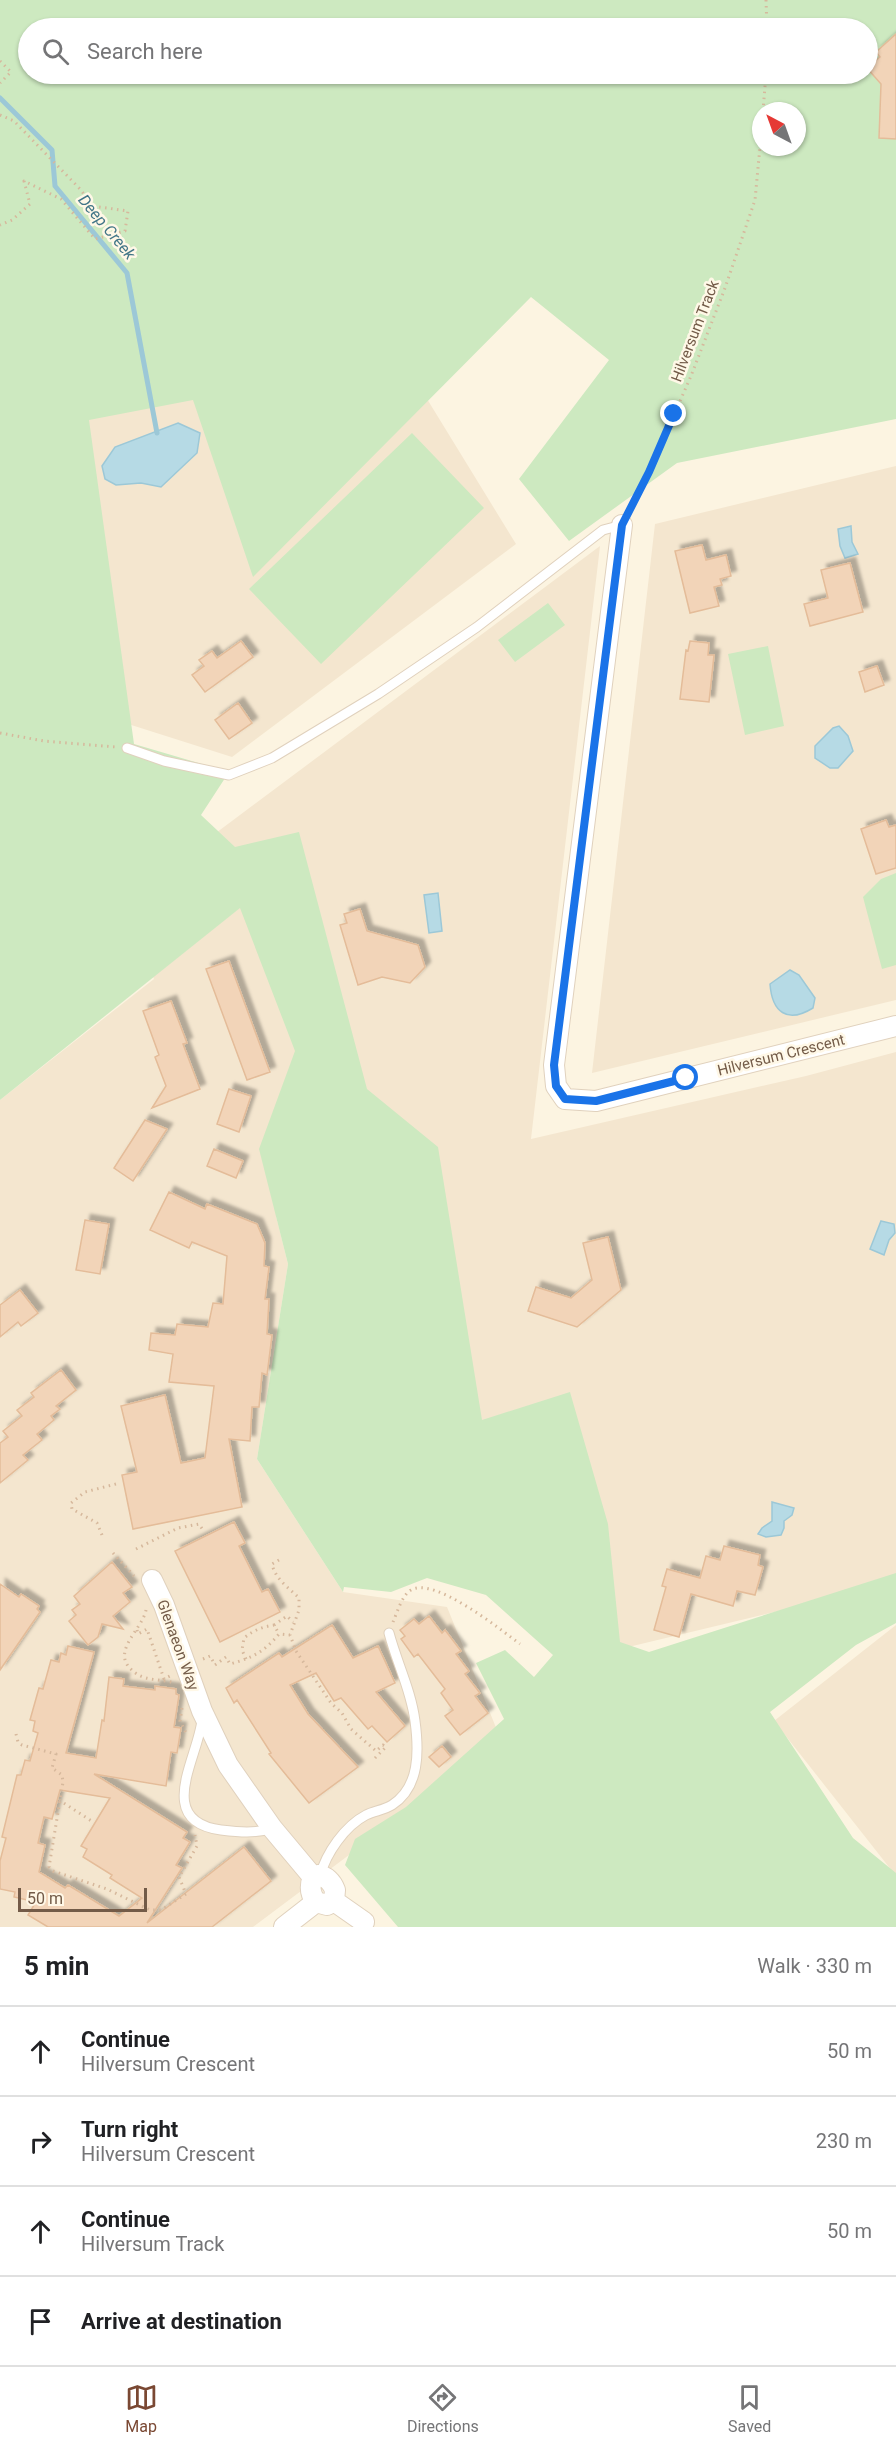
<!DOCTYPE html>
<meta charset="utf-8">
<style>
:root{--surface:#fff;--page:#f6f6f6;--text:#202124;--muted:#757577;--line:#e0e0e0;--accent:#7a4833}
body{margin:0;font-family:Roboto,sans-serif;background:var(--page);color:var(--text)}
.compass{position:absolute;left:752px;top:102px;width:54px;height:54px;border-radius:50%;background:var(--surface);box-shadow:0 2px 4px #0004;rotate:319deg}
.scale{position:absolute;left:18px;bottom:15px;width:129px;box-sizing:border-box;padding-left:6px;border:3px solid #735b48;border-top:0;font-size:16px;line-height:21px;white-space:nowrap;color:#735b48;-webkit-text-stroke:4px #fff8e7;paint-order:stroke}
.stop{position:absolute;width:18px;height:18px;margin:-14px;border:4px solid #1a73e8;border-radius:50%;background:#fff}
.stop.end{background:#1a73e8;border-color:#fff;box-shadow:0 2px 6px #0008}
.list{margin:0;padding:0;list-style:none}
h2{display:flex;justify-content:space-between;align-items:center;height:78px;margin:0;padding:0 24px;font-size:26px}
h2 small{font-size:20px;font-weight:400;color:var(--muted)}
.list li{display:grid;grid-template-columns:39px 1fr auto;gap:18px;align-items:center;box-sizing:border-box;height:90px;padding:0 24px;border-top:2px solid var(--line)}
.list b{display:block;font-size:22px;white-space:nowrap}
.list p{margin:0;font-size:20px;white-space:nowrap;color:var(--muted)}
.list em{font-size:20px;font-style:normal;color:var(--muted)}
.icon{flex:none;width:33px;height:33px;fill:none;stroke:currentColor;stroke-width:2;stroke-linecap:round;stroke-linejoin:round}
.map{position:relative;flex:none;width:896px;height:1927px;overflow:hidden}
.search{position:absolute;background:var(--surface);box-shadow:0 2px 4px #0004;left:18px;right:18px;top:18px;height:66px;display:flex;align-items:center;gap:15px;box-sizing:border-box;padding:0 21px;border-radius:33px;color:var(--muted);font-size:22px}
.sheet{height:438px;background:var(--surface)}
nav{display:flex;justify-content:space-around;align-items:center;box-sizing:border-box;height:84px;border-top:2px solid var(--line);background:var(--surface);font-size:16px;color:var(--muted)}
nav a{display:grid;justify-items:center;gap:3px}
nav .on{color:var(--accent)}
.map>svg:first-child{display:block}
</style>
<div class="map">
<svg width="896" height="1927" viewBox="0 0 896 1927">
<defs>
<filter id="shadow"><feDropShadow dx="5.5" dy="-5.5" stdDeviation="1.5" flood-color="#0004"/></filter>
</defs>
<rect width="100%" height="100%" fill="#fcf4e1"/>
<path fill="#f4e6cf" d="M278 156 516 544 232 757 125 723 61 290Z
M896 466V1000L592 1073 655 524Z
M600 546 531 1139 806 1076 896 1052V1583L595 1655 276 1216 288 1264 257 1459 343 1592 447 1607 497 1730 453 1777 253 1927H0V1100L154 979 125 901Z
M896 1625V1876L774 1721Z"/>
<path fill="#cde9c0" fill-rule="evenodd" d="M0 0H896V419L677 463 569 541 519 479 609 360 531 297 253 577 193 400 89 420 134 744 229 772 201 815 235 847 299 832 367 1089 438 1147 482 1420 570 1392 608 1524 620 1642 649 1652 896 1573V1623L856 1645 770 1712 853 1838 896 1873V1927H398L345 1865 355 1839 406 1807 504 1719 476 1663 505 1650 534 1677 553 1655 486 1595 427 1578 391 1592 344 1587 343 1592 257 1459 288 1264 259 1149 295 1051 240 908 0 1100ZM28 28H868V74H28ZM761 111H797V147H761Z
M412 433 484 508 321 664 249 589Z
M548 603 565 625 515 662 498 640Z
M768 646 784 726 745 735 728 654Z
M896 873V965L882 969 863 897 881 879Z"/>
<path fill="#b6dae5" stroke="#9cc8d7" stroke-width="1.5" d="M178 423 200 433 197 453 161 487 141 483 116 485 105 479 102 466 115 447Z
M851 526 852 542 858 554 845 558 840 546 838 529Z
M839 726 848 736 853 751 838 768H830L815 758V746L833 728Z
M438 893 442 931 429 933 424 895Z
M790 970 799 975 815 998 813 1008C787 1024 772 1012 770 984Z
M881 1221 894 1224 895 1233 889 1240 884 1255 870 1249Z
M772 1502 794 1508 792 1515 784 1521V1528L781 1535 766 1537 758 1534 762 1528 772 1521Z"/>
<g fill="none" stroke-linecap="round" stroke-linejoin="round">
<path stroke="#9cc8d7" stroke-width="5" d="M0 98 52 150 55 186 127 273 157 433"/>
</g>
<path fill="#f2d4b8" stroke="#e4bc99" stroke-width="1.5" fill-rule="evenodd" filter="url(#shadow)" d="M896 34V139L879 138 881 84 867 68 880 57 876 52Z
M702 545 706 560 726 555 731 576 720 579 722 585 714 587 719 606 690 613 675 551Z
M850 563 863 612 810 626 804 604 828 598 821 570Z
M241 641 253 657 205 692 192 675 204 666 199 660 212 651 217 658Z
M690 641 709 643 708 655H714L709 702 680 699 686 650 688 651Z
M877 666 884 685 865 692 859 672Z
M238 703 252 723 229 739 215 720Z
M886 820 889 827 896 825V868L876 874 861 829Z
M360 909 367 931 418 945 425 967 410 983 382 977 358 985 340 925 347 923 344 914Z
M229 961 270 1072 247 1080 206 969Z
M171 1001 187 1043 183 1044 200 1089 152 1108 166 1086 155 1057 159 1055 143 1011Z
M229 1089 251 1096 239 1132 217 1124Z
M145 1120 167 1129 133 1181 114 1168Z
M214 1149 243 1161 236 1178 207 1166Z
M169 1192 205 1209 207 1204 257 1224 265 1243 264 1266 269 1267 265 1299H269L267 1334 272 1335 267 1375 262 1373 259 1407H252L250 1441 229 1439 242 1507 133 1529 122 1475 137 1472 121 1406 165 1395 181 1463 205 1458 214 1386 169 1382 173 1354 149 1350 151 1333 175 1335 177 1324 208 1327 213 1303 223 1304 227 1256 192 1242 189 1248 150 1230Z
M85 1220 109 1224 100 1274 76 1270Z
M608 1237 621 1290 577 1327 528 1311 536 1287 571 1298 592 1280 583 1243Z
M20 1290 38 1313 21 1326 18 1322 0 1337V1305Z
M61 1370 76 1390 56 1406 60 1409 51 1416 54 1420 37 1434 42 1440 23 1455 28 1460 0 1483V1443L8 1437 3 1431 22 1416 17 1410 34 1397 31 1393Z
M234 1522 245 1543 239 1546 262 1592 268 1589 280 1612 220 1642 175 1551Z
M724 1546 760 1555 758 1565 763 1567 755 1595 737 1591 733 1606 691 1594 679 1637 654 1630 666 1587 662 1586 667 1569 700 1578 706 1556 720 1560Z
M112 1562 132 1587 123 1593 130 1602 113 1616 123 1629 102 1624 98 1637 88 1645 69 1621 76 1615 72 1610 80 1604 74 1596Z
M0 1584 19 1597 21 1594 39 1606 37 1609 40 1612 0 1670Z
M429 1616 442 1633 445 1630 461 1651 456 1654 469 1671 465 1674 480 1693 475 1696 488 1713 460 1735 445 1716 453 1710 441 1693 445 1689 418 1654 414 1657 401 1639 405 1636 400 1630 414 1619 419 1624Z
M332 1625 353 1658 378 1646 395 1683 376 1692 405 1726 387 1742 372 1726 368 1729 341 1698 334 1701 316 1673 290 1685 308 1714 358 1767 309 1803 269 1754 271 1753 237 1700 234 1703 226 1688 279 1653 282 1657Z
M68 1646 94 1652 66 1753 96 1758 102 1720 104 1721 109 1677 124 1679 123 1686 155 1690V1686L176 1689V1694L179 1695 174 1727 181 1728 177 1753 171 1752 166 1786 94 1774 187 1832 183 1838 190 1842 176 1865 182 1868 147 1923 244 1847 271 1881 212 1927H48L28 1915 36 1902 14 1897 15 1892 0 1889V1861L6 1838 2 1837 17 1775H21L25 1760 30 1761 38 1733 33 1731 35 1721 30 1720 39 1688 43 1689 51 1660 59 1662 61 1653 66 1655ZM60 1790 110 1798 81 1846 87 1849 83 1857 112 1875 110 1878 142 1898 119 1916 68 1885 65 1888 39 1872 45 1845 38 1843 44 1817 52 1819Z
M442 1746 451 1757 439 1767 429 1757Z"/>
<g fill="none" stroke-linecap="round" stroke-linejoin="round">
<defs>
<path id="service" d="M127 748 164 761 229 775 272 758 378 694 477 627 603 530 622 525
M202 1720C198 1758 154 1821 221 1830 238 1832 256 1834 272 1828
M320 1876C326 1853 345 1826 366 1815 374 1811 384 1810 392 1805 420 1787 419 1751 415 1721 411 1690 397 1663 389 1633"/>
<path id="minor" d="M622 525 554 1065 556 1086 565 1099 596 1101 896 1026
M152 1580 164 1605 202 1711 228 1765 272 1828 313 1877
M318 1875C326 1876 332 1882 335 1890L334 1901 327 1905 316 1902C310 1894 309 1887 313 1877Z
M334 1901 364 1922
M284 1927 316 1902"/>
</defs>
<use href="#service" stroke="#e0d1bd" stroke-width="11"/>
<use href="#minor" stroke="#e0d1bd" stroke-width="22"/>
<path stroke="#d6b89c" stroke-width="3" stroke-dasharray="1.5 4.5" stroke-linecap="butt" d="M766 0 767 28
M0 61 11 72 0 83
M763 111 766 74
M0 115 14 121 81 190 92 206 128 211 125 231 95 239 61 199 24 181 30 204 12 220 0 225
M630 510 649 472 691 376 725 288 755 200 761 136
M0 733 44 741 116 747
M102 1535 97 1523 72 1509 71 1503 85 1492 120 1483
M136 1549 178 1528 199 1524 203 1530
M113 1553 134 1576
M279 1560 272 1564C275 1579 289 1588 299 1598V1610L290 1635 296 1651 331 1703 342 1713 351 1729 376 1751 383 1745 386 1747 374 1759
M146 1610C142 1631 106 1654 137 1674 147 1681 163 1679 174 1683
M393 1622C397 1613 402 1595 411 1590 434 1576 501 1630 520 1644
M274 1625 287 1616 293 1622
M137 1630 138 1634 147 1629 164 1679 172 1675
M203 1659 210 1656 215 1665 226 1657 230 1664C252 1658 264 1652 279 1634L290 1635
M246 1659 242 1650 244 1638C254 1630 262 1627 274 1625L279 1634
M182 1708 180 1721 186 1733
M16 1734 18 1742 22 1745 56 1754 52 1768 62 1775 63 1782 49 1867 53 1871 107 1889 150 1910H161L186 1894 179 1877 197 1846 195 1835
M59 1800 93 1822"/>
<use href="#service" stroke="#fff" stroke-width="9"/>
<use href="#minor" stroke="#fff" stroke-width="20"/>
</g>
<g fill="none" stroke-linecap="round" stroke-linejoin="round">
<path stroke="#1a73e8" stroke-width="8" d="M674 414 649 472 622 525 554 1065 556 1086 565 1099 596 1101 686 1078"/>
</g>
<g text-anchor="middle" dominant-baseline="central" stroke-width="5" stroke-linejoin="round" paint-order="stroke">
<g font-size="15" fill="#735b48" stroke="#fff8e7">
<text transform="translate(695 331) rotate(-69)">Hilversum Track</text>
<text transform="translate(781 1055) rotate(-14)">Hilversum Crescent</text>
<text transform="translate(178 1645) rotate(70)">Glenaeon Way</text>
</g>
<g font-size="16" font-style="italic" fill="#417587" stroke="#fff8e7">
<text transform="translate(107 227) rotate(50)">Deep Creek</text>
</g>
</g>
</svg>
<svg class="compass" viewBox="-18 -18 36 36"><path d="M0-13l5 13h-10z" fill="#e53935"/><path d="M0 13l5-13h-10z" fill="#757577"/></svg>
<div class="scale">50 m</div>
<div class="stop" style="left:686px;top:1078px"></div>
<div class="stop end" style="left:674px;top:414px"></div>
<div class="search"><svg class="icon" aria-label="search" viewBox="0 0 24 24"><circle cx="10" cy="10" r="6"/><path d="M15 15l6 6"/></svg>Search here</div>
</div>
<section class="sheet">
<h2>5 min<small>Walk · 330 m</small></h2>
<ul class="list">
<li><svg class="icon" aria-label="ahead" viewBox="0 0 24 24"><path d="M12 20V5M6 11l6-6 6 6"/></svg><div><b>Continue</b><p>Hilversum Crescent</p></div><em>50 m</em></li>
<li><svg class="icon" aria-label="right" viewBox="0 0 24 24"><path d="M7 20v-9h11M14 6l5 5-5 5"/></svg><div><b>Turn right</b><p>Hilversum Crescent</p></div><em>230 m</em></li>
<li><svg class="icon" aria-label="ahead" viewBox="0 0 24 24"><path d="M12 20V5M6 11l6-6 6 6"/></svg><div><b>Continue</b><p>Hilversum Track</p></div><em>50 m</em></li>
<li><svg class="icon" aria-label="arrive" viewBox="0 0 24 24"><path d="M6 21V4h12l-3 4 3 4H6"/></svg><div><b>Arrive at destination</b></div></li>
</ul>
</section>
<nav>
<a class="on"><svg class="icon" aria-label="map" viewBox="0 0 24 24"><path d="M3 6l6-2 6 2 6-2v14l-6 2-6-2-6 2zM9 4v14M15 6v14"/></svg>Map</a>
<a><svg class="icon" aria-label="directions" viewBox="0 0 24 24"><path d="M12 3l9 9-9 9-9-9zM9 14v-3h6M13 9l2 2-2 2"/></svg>Directions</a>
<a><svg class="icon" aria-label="saved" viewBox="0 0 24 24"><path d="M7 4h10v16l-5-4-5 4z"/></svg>Saved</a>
</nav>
